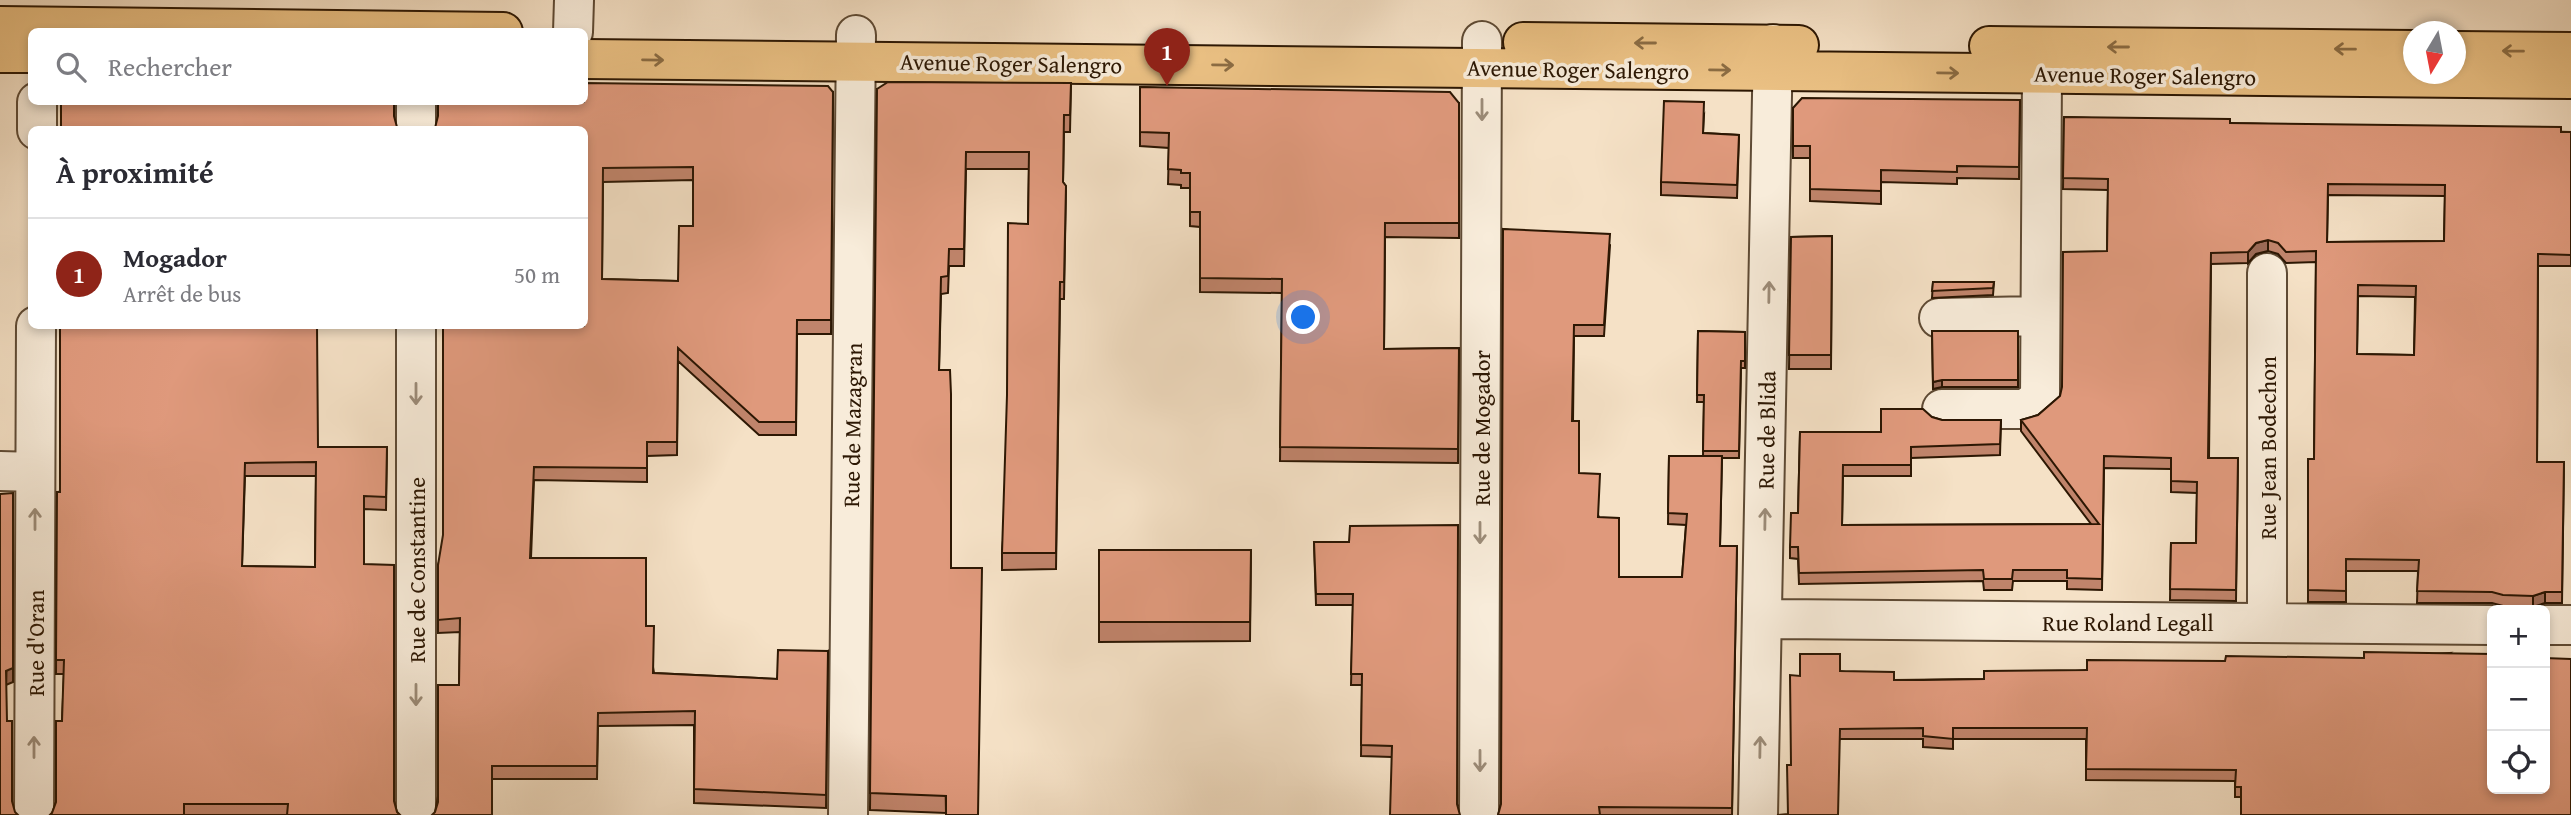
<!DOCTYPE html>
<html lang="fr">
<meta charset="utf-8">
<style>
:root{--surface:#fff;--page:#f7f7f7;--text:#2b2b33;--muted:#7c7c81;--line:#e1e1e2;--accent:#8f2418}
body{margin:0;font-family:"Gentium Book Plus",serif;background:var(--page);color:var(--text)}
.controls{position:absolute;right:21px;bottom:21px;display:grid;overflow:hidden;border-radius:10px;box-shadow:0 4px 10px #0003}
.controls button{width:63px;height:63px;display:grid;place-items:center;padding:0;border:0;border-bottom:2px solid var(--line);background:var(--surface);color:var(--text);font:35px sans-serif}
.compass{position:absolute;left:2403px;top:21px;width:63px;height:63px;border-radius:50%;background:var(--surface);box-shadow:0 4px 10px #0003;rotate:190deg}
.you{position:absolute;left:1304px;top:318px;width:24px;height:24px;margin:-18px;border:5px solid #fff;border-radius:50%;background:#1a73e8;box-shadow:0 0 0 10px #1a73e833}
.badge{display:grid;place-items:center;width:46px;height:46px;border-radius:50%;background:var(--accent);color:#fff;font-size:23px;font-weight:700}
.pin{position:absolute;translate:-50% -58px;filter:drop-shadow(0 2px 4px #0008)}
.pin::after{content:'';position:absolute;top:37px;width:24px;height:21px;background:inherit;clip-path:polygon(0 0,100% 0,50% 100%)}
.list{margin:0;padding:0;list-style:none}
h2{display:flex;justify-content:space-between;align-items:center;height:91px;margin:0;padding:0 28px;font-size:30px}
h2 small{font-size:23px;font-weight:400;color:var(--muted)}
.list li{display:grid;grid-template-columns:46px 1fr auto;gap:21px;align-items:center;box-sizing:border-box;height:112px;padding:0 28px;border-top:2px solid var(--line)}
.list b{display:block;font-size:26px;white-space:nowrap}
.list p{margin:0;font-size:23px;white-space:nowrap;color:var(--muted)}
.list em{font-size:23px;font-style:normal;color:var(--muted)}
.icon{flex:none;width:38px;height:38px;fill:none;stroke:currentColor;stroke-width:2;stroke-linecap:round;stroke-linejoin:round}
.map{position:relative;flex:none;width:2571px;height:815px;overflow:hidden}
.search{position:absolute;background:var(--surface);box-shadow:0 4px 10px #0003;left:28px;top:28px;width:560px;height:77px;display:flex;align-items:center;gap:18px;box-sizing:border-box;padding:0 24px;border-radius:10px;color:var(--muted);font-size:26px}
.panel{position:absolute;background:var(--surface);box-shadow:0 4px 10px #0003;left:28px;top:126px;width:560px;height:203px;border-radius:10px}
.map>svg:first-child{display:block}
</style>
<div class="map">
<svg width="2571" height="815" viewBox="0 0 2571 815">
<rect width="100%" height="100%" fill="#f5e1c6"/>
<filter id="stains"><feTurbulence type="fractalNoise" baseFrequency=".00286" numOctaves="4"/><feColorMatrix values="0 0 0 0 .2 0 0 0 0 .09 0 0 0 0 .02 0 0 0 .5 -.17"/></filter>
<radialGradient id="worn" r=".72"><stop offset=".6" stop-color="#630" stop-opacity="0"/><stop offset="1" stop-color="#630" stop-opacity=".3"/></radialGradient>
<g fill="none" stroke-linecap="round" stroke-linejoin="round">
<defs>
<path id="minor" d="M573 32 574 0
M416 102V130
M37 130V102
M1939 318 2040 316
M416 326V815
M1942 409H2025L2040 398 2042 74
M0 471 35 472
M1763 619 2492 625
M2267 623V273
M2545 625H2571
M34 815 36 326
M848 815 856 35
M1479 815 1482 41
M1758 815 1773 44"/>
<path id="major" d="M0 26 503 32
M1523 42 1799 45
M1989 46 2414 50
M2456 51 2571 52
M0 53H32
M584 59 2571 79"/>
</defs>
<use href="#minor" stroke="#5e4a34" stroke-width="42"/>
<use href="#major" stroke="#2c1703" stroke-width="42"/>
<use href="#minor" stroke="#f8ecda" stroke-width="38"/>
<use href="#major" stroke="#eac083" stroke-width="38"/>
</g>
<path fill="#c0846b" stroke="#2c1703" stroke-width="2" fill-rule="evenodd" d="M1071 83 1070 132H1064L1063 182 1066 186 1064 299H1060L1056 569 1002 570V553L1028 224 1029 169H966L964 266H949L948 293 941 294 939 370 946 813 870 810 877 89Z
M1140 87 1459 103V238L1385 237 1384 349 1459 348 1458 463 1280 461 1282 293 1200 292V227L1190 226V188H1181V185L1168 184 1169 148 1140 146Z
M833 92 831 334H797L796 435H759L678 361 677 455 647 456V482L534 480 531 558 646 626 654 673 777 679 828 651 826 808 694 803V725L598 726 597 779H492L435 812 459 685 460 632 438 633V565L584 130ZM693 180V226L678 281 602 279 603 182Z
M2020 100 2019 179 1957 178V184L1881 182V204L1810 201V158H1793V108Z
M1704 115 1703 133 1739 135 1737 198 1661 195V182Z
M2064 117 2230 123 2571 132V266H2538L2537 462H2564L2562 603H2545L2533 607 2503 606 2492 603H2417L2418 571H2346V602H2308V459H2314L2316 262 2286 263 2278 254 2268 251 2256 254 2248 263 2211 264 2209 458H2238L2236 601 2170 600 2171 543H2196L2197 493 2171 492V469L2104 468 2102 590 2067 589V581H2013L2012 590H1984L1983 581 1799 584 1798 559 1790 558V547L1798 513 1800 432H1881L1932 417 1942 420H2001L2000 455 1911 458V476H1843L1842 525 2091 524 2021 431V420L2038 415 2060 396 2107 251 2108 190 2063 189ZM2328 195 2445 196 2444 241 2327 242ZM2358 296 2415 297 2414 355 2357 354Z
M1503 229 1610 245 1604 336H1574L1573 421 1579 473 1599 517 1619 577H1682L1686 525 1668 524 1669 456H1703L1704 402H1697L1698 331 1745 332V368H1741L1739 458H1722L1720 546H1737L1732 815H1498L1501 804Z
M1832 236 1831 369H1789L1791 237Z
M1933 282H1994L1993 295 1932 298Z
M1932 331H2018V387H1942L1933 389Z
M318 447H387L386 510 364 509V564L394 801 397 812 400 815H50L52 813 56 802 62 721 64 674H56L57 492ZM245 476H316L315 567 242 566Z
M1314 542H1349L1457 804 1392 757 1361 756 1362 685H1351L1353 605H1316Z
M1099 550H1251L1250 641 1099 642Z
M2450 653 2241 797H2235V781L2086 780V739H1953V749L1923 747V739H1840L1788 814 1791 765 1800 676 1840 671 1894 680 1984 679 2087 670 2225 661 2364 658Z"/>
<path fill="#9c6b57" stroke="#2c1703" stroke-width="2" d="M2268 240V251L2256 254 2248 263V252L2256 243Z
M1942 380V387L1933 389V382Z
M13 493V682L6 685Z
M2545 592V603L2533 607V596Z"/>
<path fill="#df997c" stroke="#2c1703" stroke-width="2" fill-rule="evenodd" d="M888 82 1071 83 1070 115H1064L1063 182 1066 186 1064 282H1060L1056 553H1002L1007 395 1008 223 1028 224 1029 152H966L964 249H949L948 276 941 277 939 370H950L951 394V568H982L978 815H946V796L870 793 877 89Z
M584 83 828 86 833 92 831 320H797L796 422H759L678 348 677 442H647V468L534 467 530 558H646V626H654L653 673 777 679 778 650 828 651 826 795 694 789 695 711 598 713 597 766H492V815H432L435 812 438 802V685H459L460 618 438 620V565L443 535V326H584V130H433L435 128 438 116V102H584ZM693 167V226H679L678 281 602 279 603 168Z
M1140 87 1450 92 1459 103V223H1385L1384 349 1459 348 1458 449 1280 447 1282 279 1200 278V212H1190V173H1181V170L1168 169 1169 133 1140 132Z
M1802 98 2020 100 2019 167 1957 166V172L1881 170V191L1810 189V146H1793V108Z
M1664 101 1704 102 1703 133 1739 135 1737 185 1661 182Z
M61 102H394V116L397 127 399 130H61Z
M2064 117 2230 119V123L2561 127V132H2571V255L2538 254 2537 462H2564L2562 592H2545L2533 596 2503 595 2492 592 2417 591 2419 560 2346 559V591L2308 590V459H2314L2316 251 2286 252 2278 243 2268 240 2256 243 2248 252 2211 253 2208 458H2238L2236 590 2170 589 2171 543H2196L2197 482 2171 481V458L2104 456 2102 579 2067 578V570H2013L2012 579H1984L1983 570 1799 573 1798 547H1790L1791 513H1798L1800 432H1881V409H1923L1932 417 1942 420H2001L2000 444 1911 447V465H1843L1842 525 2099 524 2021 420 2038 415 2060 396 2062 387 2063 252 2107 251 2108 179 2063 178ZM2328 184 2445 185 2444 241 2327 242ZM2358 285 2416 286 2414 355 2357 354Z
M1503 229 1610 234 1604 325H1574L1572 421H1579V473L1600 474 1598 517 1619 518V577H1682L1687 514 1668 513 1669 456H1722L1720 546H1737L1732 808 1599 807 1600 815H1498L1501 804Z
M1832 236 1831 355H1789L1791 237Z
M1933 282H1994L1993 288 1932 291Z
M60 326H317L318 447H387L386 497 364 496V564L394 565V801L397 812 400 815H287L288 804H184V815H50L52 813 56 802V721H62L64 660H56L57 492H60ZM316 462 315 567 242 566 245 463Z
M1698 331 1745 332V361H1741L1739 451H1703L1704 395H1697Z
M1932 331H2018V380H1942L1933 382Z
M13 493V668L6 671 7 721H12V801L15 812 18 815H0V494Z
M1458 525 1457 804 1460 815H1390L1392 746 1361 745 1362 674H1351L1353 594H1316L1314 542H1349L1350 526Z
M1099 550H1251L1250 622H1099Z
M2364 652 2492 654V789H2545V658L2571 659V815H2241V787H2235L2236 770 2086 769 2087 728H1953V739L1923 736V728L1840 729 1838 815H1777L1788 814 1787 765H1791L1790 675 1800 676V654H1840V671L1894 672V680H1923L1984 679V671L2087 670V660L2225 661 2226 656 2364 658Z"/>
<defs><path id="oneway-shaft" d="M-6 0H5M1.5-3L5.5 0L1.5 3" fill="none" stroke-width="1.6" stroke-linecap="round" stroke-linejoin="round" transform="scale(1.75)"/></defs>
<g stroke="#8b6c43">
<use href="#oneway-shaft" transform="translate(1645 43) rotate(-180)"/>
<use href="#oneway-shaft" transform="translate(2118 47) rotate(-180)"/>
<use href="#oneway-shaft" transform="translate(2345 49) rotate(-179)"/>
<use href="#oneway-shaft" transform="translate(2513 51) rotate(-179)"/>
<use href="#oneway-shaft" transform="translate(653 60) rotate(1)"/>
<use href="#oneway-shaft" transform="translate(1223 65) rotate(1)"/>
<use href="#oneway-shaft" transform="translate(1720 70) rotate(1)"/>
<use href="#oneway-shaft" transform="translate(1948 73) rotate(1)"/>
</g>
<g stroke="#9c8c79">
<use href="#oneway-shaft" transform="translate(1482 110) rotate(90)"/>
<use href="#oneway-shaft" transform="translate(1769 292) rotate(-89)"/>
<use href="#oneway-shaft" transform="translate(416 394) rotate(90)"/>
<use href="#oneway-shaft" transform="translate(35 519) rotate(-90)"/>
<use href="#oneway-shaft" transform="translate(1765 519) rotate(-89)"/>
<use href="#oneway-shaft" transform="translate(1480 533) rotate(90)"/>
<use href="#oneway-shaft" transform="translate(416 695) rotate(90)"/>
<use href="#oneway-shaft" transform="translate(34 747) rotate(-90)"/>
<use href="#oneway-shaft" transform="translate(1760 747) rotate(-89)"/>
<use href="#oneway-shaft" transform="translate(1480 761) rotate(90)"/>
</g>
<g text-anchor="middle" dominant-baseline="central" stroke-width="7" stroke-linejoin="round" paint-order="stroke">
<g font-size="23" fill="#2c1703" stroke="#f8ecda">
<text transform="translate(1011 63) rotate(1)">Avenue Roger Salengro</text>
<text transform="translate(1578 69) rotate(1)">Avenue Roger Salengro</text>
<text transform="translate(2145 75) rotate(1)">Avenue Roger Salengro</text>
<text transform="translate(852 425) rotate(-89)">Rue de Mazagran</text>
<text transform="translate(1481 428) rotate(-90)">Rue de Mogador</text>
<text transform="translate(1766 430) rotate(-89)">Rue de Blida</text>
<text transform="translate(2267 448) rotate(-90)">Rue Jean Bodechon</text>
<text transform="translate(416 570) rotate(-90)">Rue de Constantine</text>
<text x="2128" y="622">Rue Roland Legall</text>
<text transform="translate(35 643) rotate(-90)">Rue d'Oran</text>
</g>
</g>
<rect width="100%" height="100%" filter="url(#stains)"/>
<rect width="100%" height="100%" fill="url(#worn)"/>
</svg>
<div class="controls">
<button>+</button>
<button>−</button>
<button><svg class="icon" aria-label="locate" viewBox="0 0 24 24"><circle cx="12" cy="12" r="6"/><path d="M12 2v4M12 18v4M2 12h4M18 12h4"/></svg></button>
</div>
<svg class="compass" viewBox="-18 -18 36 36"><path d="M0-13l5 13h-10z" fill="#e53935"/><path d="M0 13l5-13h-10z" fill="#7c7c81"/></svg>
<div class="you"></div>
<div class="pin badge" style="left:1167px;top:86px">1</div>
<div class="search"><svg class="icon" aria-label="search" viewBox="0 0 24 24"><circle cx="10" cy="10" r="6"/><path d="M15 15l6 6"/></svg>Rechercher</div>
<section class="panel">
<h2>À proximité<small></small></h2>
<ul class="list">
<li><span class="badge">1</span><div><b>Mogador</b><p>Arrêt de bus</p></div><em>50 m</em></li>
</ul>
</section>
</div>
